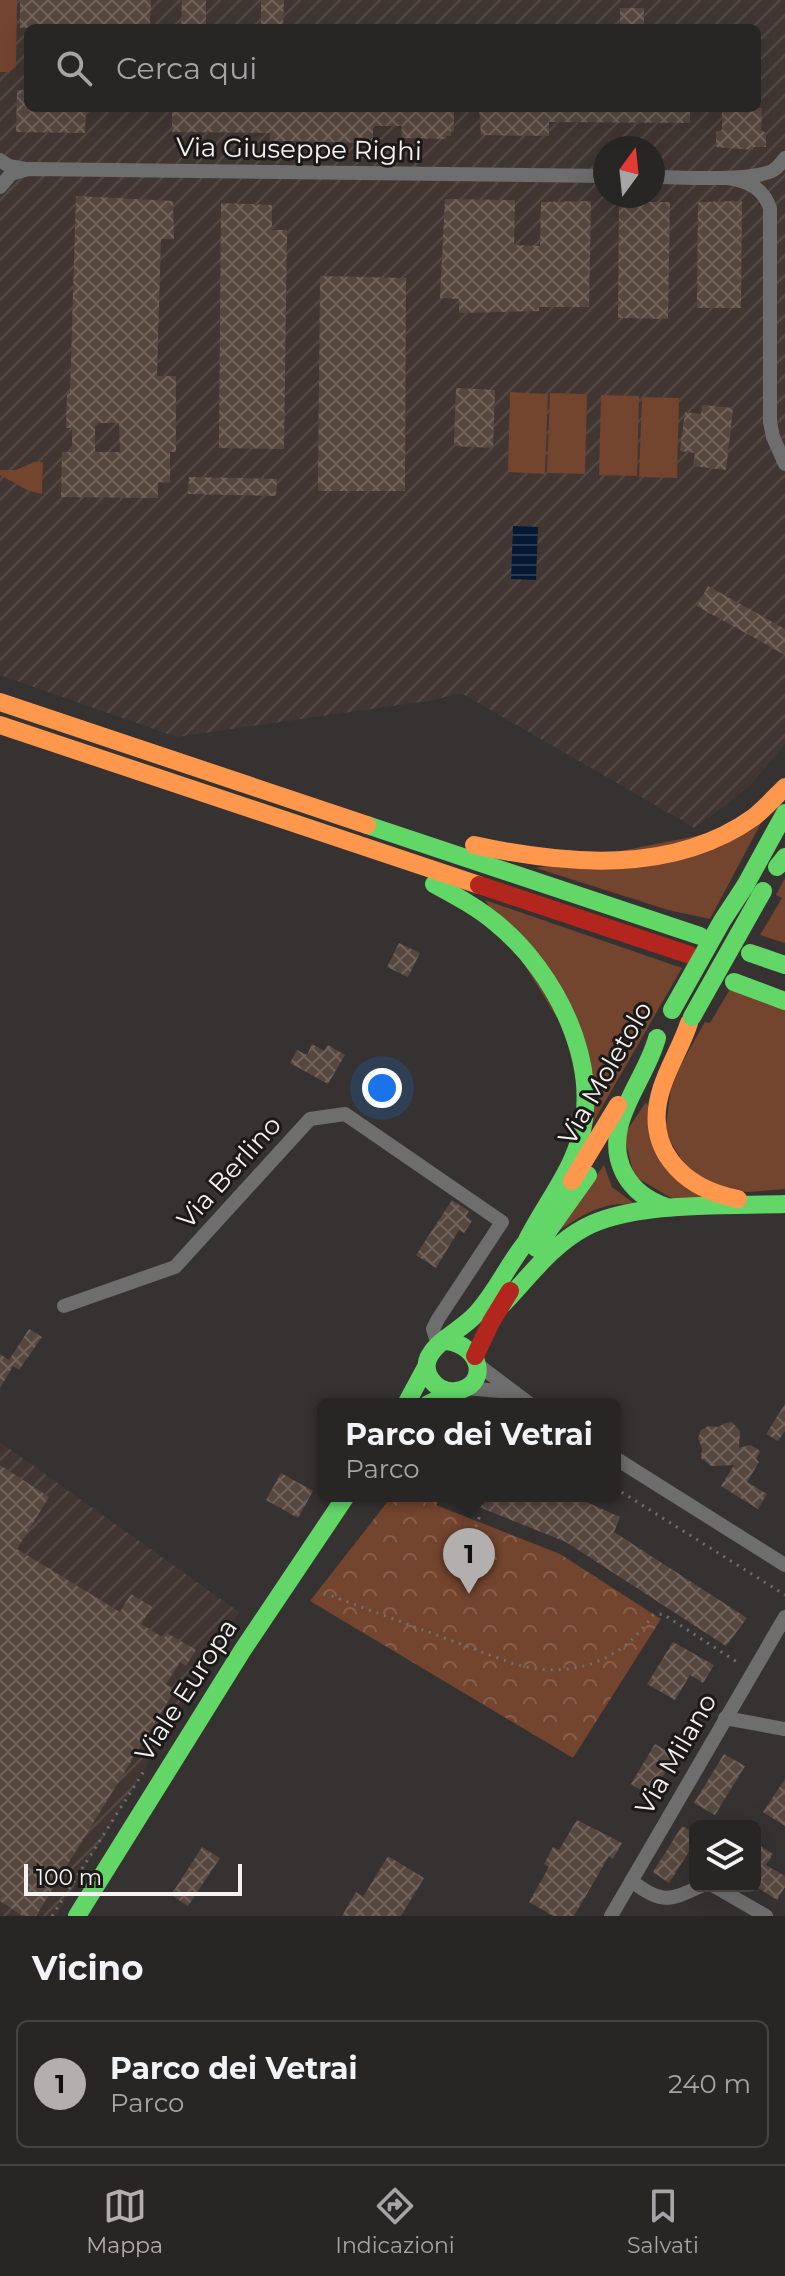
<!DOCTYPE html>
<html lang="it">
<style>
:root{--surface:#282625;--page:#302e2d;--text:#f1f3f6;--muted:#a5a5a7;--line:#444342;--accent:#b2afae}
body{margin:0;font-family:Montserrat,sans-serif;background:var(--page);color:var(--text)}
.controls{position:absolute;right:24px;bottom:24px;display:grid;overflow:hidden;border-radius:12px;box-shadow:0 8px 32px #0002}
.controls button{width:72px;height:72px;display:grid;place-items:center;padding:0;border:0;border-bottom:2px solid var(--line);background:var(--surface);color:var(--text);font:40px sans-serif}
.compass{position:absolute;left:593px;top:136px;width:72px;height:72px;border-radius:50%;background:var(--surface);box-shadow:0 8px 32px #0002;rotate:15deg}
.scale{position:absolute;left:24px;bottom:20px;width:218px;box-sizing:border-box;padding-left:8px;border:4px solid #f6f2f1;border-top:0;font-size:22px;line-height:28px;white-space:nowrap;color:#f6f2f1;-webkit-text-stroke:6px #1c1a19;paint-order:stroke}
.you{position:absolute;left:382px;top:1088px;width:28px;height:28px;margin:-20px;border:6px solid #fff;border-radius:50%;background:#1a73e8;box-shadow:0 0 0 12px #1a73e833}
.badge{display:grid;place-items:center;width:52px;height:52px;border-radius:50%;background:var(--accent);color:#111;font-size:26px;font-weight:700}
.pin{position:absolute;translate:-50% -66px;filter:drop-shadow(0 2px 4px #0008)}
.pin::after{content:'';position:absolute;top:42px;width:28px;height:24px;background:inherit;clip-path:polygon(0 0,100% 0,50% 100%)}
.popup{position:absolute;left:317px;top:1398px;width:304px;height:104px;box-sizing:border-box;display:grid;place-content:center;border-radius:12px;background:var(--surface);filter:drop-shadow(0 2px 6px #0005);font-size:26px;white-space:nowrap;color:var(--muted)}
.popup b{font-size:30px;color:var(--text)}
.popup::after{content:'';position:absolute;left:50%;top:100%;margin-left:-16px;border:16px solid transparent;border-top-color:var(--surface)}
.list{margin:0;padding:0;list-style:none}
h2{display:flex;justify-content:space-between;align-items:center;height:104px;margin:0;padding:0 32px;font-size:34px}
h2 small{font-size:26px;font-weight:400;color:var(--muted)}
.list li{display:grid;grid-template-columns:52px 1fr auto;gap:24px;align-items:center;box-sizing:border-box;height:128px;margin:0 16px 16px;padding:0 16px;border:2px solid var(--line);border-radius:12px}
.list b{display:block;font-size:30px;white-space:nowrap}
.list p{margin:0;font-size:26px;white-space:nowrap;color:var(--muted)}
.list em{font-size:26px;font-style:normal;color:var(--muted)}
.icon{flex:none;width:44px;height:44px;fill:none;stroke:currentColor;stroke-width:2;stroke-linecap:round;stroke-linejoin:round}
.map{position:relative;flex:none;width:785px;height:1916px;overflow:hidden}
.search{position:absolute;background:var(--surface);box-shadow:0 8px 32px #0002;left:24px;right:24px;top:24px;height:88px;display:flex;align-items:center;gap:20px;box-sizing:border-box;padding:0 28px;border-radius:12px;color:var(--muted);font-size:30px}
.sheet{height:248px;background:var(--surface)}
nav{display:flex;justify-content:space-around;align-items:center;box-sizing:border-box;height:112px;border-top:2px solid var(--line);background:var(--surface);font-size:22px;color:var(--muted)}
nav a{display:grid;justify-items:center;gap:4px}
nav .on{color:var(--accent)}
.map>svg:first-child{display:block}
</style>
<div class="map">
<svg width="785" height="1916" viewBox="0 0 785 1916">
<defs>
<pattern id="industrial-furrows" width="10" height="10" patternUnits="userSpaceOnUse" patternTransform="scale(2)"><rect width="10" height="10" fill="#413632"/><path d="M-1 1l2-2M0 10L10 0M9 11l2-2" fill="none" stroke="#544a46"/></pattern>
<pattern id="forest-crowns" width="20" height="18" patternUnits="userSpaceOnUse" patternTransform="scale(2)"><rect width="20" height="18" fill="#73442e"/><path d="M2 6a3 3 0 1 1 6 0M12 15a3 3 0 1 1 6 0" fill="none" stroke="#885f4d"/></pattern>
<pattern id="water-rules" width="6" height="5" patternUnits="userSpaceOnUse" patternTransform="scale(2)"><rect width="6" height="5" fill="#051834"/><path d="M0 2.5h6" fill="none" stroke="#2a3a52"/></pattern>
<pattern id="building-cross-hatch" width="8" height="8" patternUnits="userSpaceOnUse" patternTransform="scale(2)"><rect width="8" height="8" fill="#57483f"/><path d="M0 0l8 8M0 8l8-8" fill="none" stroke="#70635b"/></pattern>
</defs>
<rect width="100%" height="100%" fill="#353231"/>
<path fill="url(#industrial-furrows)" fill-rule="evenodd" d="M0 0H785V744L749 787 695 828 461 693 434 700 176 737 0 675ZM28 28H757V108H28ZM605 148H653V196H605Z
M0 1442 239 1612 56 1916H0Z"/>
<path fill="#73442e" d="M0 0H17L16 67 9 72H0Z
M510 392 548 394 545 474 508 472Z
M550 393 587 394 585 474 547 473Z
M601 395 639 396 637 476 599 475Z
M642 397 679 398 677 478 639 477Z
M34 462H43L42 494 29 491 0 475V470H16Z
M761 823 710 919 668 910 536 868Z
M785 878V943L760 935 782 898 776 895Z
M485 900 682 968 590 1128 589 1070Z
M730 989 785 1007V1189L749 1192 731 1191 690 1173 665 1133 672 1080 705 1022 710 1023Z
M646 1102 701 1197 676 1201 634 1176 624 1135Z
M604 1165 612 1187 635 1204C600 1202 583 1215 554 1234Z"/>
<path fill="url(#forest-crowns)" d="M392 1496H441L436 1505 560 1554 661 1619 573 1758 310 1601Z"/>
<path fill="url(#water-rules)" d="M513 526 538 527 536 580 511 579Z"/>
<path fill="url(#building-cross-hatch)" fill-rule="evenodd" d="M20 0H151L150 28H20Z
M182 0H206V28H181Z
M261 0H284L283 28H261Z
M620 8H644V24L620 25Z
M17 90H28V108H86L85 133 16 132Z
M172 108H454V132L451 131V136H446V139L401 138 402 126H373V143L270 141V133L172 132Z
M479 108H690V123L549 122V136L481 135Z
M722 108H762L761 130 766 133V147H753V150L716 147V132L722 130Z
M76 196 173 201 174 239H161L157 376H176V452H170V483L158 482V498L61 497 62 452H72V428H66L67 393H70ZM95 423H119L120 452H95Z
M445 199 515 200 514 245 540 246 541 202 591 201 589 307H539V311L459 313V299L440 298Z
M742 201 741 308H697L698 202Z
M619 202H670L668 319 618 318Z
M221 203 272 205V230H287L284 449 219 448Z
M320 276 406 278 405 491H318Z
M456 388 495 390 493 448 454 446Z
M702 405 733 408 726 470 693 466 695 453 680 451 685 412 701 414Z
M189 477 277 479 276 496 188 494Z
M708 586 785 629V655L697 606Z
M399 943 420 953 408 977 387 967Z
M312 1044 324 1051 328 1045 345 1055 328 1084 290 1063 297 1050 307 1055Z
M452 1200 469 1211 466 1216 472 1221 464 1233 459 1230 436 1268 416 1255Z
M29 1329 42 1337 19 1370 13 1366 0 1388V1354L9 1360Z
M785 1404V1431L778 1441 766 1434Z
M732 1422 740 1431 739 1448 751 1445 760 1451 756 1459 759 1462 747 1482 767 1494 758 1509 721 1486 734 1465 711 1466 701 1458 702 1448 698 1438 701 1430 708 1426 718 1427 725 1423Z
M0 1465 49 1497 17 1549 120 1612 131 1594 152 1607 141 1624 164 1638 167 1633 196 1650 186 1666 180 1662 166 1684 175 1690 36 1916H23L0 1901Z
M281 1473 313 1491 298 1518 266 1500Z
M451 1496H573L620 1517 614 1532 747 1618 726 1646 566 1542Z
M673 1642 714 1665 703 1683 690 1675 675 1700 647 1684Z
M655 1744 675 1756 651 1796 631 1784Z
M724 1754 745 1766 715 1815 694 1803Z
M785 1779V1826L763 1812Z
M577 1820 622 1843 613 1859 609 1856 574 1916H553L529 1902 549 1867 544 1864 553 1847 559 1850Z
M682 1826 695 1833V1842L669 1883 653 1872Z
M755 1842 773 1854 766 1865 785 1876V1887L777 1900 755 1886Z
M202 1847 220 1858 188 1906 171 1895Z
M388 1856 424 1878 401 1916H342L356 1892 363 1897Z"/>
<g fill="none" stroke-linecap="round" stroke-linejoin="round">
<path stroke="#717071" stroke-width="3" stroke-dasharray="2 6" stroke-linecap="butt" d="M615 1488 785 1595
M467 1549 481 1513
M324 1593 514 1664C570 1680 620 1663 653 1615L663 1614 740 1664
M52 1916 144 1771"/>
<path stroke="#6d6e6d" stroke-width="14" d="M0 160 9 166 25 169
M653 177C681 177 748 182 772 171 778 168 781 163 785 158
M728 178C748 181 763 188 770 208V422L773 437 785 464
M0 187 11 174 28 169 605 176
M64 1306 175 1267 310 1119 345 1114 502 1222 438 1319 433 1329 438 1345
M477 1364 530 1404
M466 1388 511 1392
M615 1458 785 1565
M725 1718 785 1729
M631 1881C662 1903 667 1902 701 1886
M714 1886 766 1916
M611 1916 785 1617"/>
<path stroke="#63d668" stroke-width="18" d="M367 825 700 936
M777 867 785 857
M434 884C456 896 477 907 496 923 556 972 603 1065 579 1142 568 1177 543 1208 527 1240
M745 886 785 813
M750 953 785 965
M734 982 785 1001
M657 1038C645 1083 600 1125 624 1173 633 1190 648 1201 667 1207
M536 1248 588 1175
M503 1304C528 1278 552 1245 584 1228 633 1201 728 1206 785 1204
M446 1341C482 1345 490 1386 456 1391 437 1394 419 1372 430 1355 440 1338 463 1329 476 1314 500 1288 512 1254 538 1229
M406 1404 426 1367
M428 1404 453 1392
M77 1916 242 1651 346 1496"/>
<path stroke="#ff974d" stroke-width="18" d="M0 702 367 825
M0 725 479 885
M474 845C566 865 673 875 754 817 765 808 775 797 785 787
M689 1023C682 1045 669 1065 662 1087 642 1147 681 1188 738 1199
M572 1181 618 1105"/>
<path stroke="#b3261e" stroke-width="18" d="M479 885 690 955
M475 1356 491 1322 510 1291"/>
<path stroke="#63d668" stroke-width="18" d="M672 1010 722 921 745 886
M692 1017 763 891"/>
</g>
<g text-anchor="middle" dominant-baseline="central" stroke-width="6" stroke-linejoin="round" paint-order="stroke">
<g font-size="26" fill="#f6f2f1" stroke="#1c1a19">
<text transform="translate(299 149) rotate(1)">Via Giuseppe Righi</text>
<text transform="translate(605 1073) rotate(-60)">Via Moletolo</text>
<text transform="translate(229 1172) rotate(-48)">Via Berlino</text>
<text transform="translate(186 1690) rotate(-57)">Viale Europa</text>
<text transform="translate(676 1754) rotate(-60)">Via Milano</text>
</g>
</g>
</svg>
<div class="controls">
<button><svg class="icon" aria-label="layers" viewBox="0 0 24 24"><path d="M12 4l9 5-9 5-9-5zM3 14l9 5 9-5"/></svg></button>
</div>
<svg class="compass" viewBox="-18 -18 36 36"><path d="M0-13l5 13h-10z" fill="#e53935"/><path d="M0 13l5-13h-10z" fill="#a5a5a7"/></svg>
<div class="scale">100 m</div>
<div class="you"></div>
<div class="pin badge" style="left:469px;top:1594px">1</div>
<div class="popup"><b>Parco dei Vetrai</b>Parco</div>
<div class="search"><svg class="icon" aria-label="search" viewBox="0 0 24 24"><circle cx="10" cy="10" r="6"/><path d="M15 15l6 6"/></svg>Cerca qui</div>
</div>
<section class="sheet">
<h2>Vicino<small></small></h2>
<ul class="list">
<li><span class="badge">1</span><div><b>Parco dei Vetrai</b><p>Parco</p></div><em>240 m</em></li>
</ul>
</section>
<nav>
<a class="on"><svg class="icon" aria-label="map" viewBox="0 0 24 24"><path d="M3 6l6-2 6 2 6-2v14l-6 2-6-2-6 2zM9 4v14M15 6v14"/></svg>Mappa</a>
<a><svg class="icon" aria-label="directions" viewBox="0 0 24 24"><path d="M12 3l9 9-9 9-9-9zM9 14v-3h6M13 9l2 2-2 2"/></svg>Indicazioni</a>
<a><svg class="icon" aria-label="saved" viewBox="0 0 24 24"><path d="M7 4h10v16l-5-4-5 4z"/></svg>Salvati</a>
</nav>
